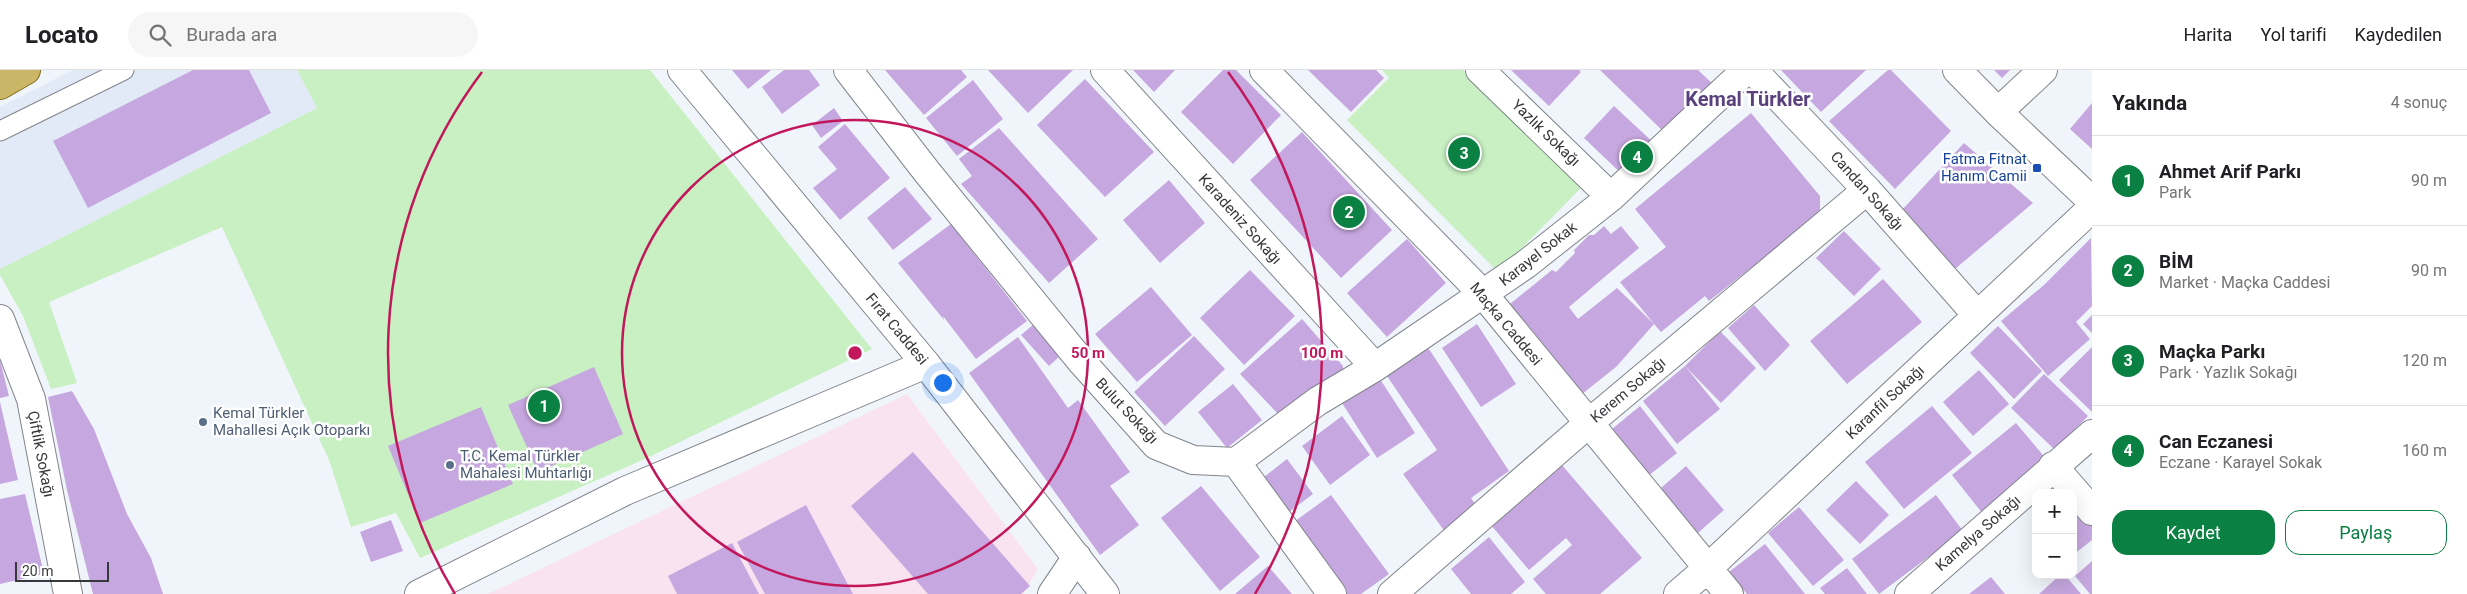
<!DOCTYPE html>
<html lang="tr">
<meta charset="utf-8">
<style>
:root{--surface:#fff;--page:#f6f6f6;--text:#202124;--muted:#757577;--line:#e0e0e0;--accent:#0b8043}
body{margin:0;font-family:Roboto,sans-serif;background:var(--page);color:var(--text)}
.controls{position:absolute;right:15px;bottom:15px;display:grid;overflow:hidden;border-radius:10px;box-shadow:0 5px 20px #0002}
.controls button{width:45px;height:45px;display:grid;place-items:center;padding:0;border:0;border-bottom:1px solid var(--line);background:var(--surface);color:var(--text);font:25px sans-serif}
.scale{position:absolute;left:15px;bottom:12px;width:94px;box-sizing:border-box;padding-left:5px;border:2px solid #37383b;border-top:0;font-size:14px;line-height:18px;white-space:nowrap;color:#37383b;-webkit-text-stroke:4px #fff;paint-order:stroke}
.you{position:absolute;left:942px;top:312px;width:18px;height:18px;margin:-12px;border:4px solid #fff;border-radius:50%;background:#1a73e8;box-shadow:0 0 0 8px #1a73e833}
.badge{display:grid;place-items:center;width:32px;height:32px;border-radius:50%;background:var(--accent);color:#fff;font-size:16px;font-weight:700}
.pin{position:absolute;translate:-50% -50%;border:2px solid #fff;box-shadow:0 1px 5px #0006}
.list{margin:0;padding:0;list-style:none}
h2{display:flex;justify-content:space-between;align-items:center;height:65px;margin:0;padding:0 20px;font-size:21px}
h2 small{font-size:16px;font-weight:400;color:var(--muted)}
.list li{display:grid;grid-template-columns:32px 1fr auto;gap:15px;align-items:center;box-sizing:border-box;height:90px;padding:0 20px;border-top:1px solid var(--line)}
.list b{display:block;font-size:19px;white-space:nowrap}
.list p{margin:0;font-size:16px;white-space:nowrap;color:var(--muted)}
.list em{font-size:16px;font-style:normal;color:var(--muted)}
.actions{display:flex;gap:10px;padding:15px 20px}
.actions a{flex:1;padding:11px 0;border:1px solid var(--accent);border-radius:15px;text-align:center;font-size:18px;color:var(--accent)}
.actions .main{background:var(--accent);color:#fff}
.icon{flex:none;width:28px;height:28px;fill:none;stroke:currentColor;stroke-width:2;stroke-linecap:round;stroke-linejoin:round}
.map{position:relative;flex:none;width:2092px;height:524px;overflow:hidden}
header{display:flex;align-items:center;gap:30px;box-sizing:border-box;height:70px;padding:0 25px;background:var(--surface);border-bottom:1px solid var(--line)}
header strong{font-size:24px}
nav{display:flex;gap:28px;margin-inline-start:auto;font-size:18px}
.search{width:350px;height:45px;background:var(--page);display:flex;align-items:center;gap:12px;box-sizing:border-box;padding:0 18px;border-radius:28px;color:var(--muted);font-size:19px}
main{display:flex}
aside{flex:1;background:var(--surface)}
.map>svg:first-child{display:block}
</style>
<header>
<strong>Locato</strong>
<div class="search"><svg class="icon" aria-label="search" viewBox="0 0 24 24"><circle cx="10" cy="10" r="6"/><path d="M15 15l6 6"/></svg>Burada ara</div>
<nav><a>Harita</a><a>Yol tarifi</a><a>Kaydedilen</a></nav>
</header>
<main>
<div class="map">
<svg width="2092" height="524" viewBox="0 0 2092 524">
<rect width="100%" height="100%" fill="#f0f5fb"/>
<path fill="#e2eaf8" d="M73 0H297L317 38 0 199V37Z"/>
<path fill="#f9e3f1" d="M907 324 1038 499 1023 524H488Z"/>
<path fill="#c8f0c2" d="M297 0H650L872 279 647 388 420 488 396 443 351 457 329 390 222 157 49 232 77 313 51 319 23 246 0 205V199L317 38Z
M1382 0H1463L1582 117 1498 202 1347 50 1389 8Z"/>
<path fill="#c6a7df" d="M193 0H249L271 43 88 138 53 71Z
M732 0H771L748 19Z
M784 0H809L820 15 782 44 762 17Z
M885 0H961L967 7 924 45Z
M988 0H1073L1028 43Z
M1133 0H1175L1154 22Z
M1223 0H1236L1281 45 1233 94 1181 42Z
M1308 0H1376L1384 8 1351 42Z
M1511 0H1579L1581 2 1549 36Z
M1600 0H1698L1715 16 1668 66Z
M1781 0H1866L1821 42Z
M1888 0H1891L1951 61 1895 119 1829 51Z
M1994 0H2010L2002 8Z
M1085 9 1154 82 1105 127 1037 55Z
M973 10 1003 49 957 86 926 48Z
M2092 33V79L2070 59Z
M1614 36 1655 74 1625 107 1584 68Z
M834 38 843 51 821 68 812 55Z
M1751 43 1820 126V147L1785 171 1709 231 1705 226 1661 262 1654 254 1616 297 1577 328 1505 238 1552 200 1556 202 1575 183 1574 180 1589 165H1594L1604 156 1611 164 1621 156 1639 178 1569 237 1578 249 1617 218 1654 254 1620 212 1666 177 1635 139Z
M845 54 890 108 840 150 813 118 837 99 818 77Z
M999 58 1098 169 1049 213 961 114 972 106 959 89Z
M1302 62 1392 160 1341 208 1250 110Z
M1964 73 2033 133 1955 199 1901 141Z
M1169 110 1205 153 1160 193 1123 150Z
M905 117 932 149 893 180 867 148Z
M951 154 1027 251 976 289 943 246 944 250 898 193Z
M1844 161 1881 199 1854 226 1816 188Z
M2091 168 2092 236 2076 252 2090 269 2048 306 2001 251 2044 215Z
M1407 169 1446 213 1387 267 1347 223Z
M1250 200 1295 246 1244 295 1200 248Z
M1883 209 1922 252 1847 314 1810 271Z
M1151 217 1192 265 1137 312 1095 264Z
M1754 235 1790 275 1765 301 1728 258Z
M2092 245V263L2083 254Z
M1302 249 1343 296V305L1282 348 1240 304Z
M1477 254 1516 314 1481 337 1442 278Z
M1033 255 1060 286 1049 296 1021 265Z
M1998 256 2042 301 2014 329 1970 283Z
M1720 261 1756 298 1721 333 1685 296Z
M1194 266 1225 299 1165 356 1134 322Z
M1018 267 1068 338 1078 330 1130 402 1110 416 1139 455 1100 485 969 303Z
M1427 276 1509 401 1471 428 1481 443 1448 466 1403 404 1437 380 1385 303Z
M2092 277V342L2059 310Z
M0 290 9 326 0 328Z
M1685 296 1720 339 1677 374 1643 331Z
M594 297 623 364 538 402 508 335Z
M1979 300 2009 334 1973 366 1943 332Z
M2044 304 2088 346 2055 380 2011 338Z
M1380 309 1415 363 1377 388 1342 333Z
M1233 314 1262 350 1227 378 1198 342Z
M72 321 94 359 127 444 151 488 163 524H93L67 420 48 327Z
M0 332 18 410 0 414Z
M1640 336 1677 383 1643 410 1606 364Z
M1932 336 1972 383 1904 439 1865 392Z
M481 337 513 414 420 453 388 376Z
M1342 346 1370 385 1330 415 1302 376Z
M2016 353 2047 390 1983 444 1952 405Z
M913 382 1030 516 1021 524H928L851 436Z
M1287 389 1313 424 1285 445 1259 411Z
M1561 394 1642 488 1600 524H1546L1533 509 1572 475 1566 468 1529 500 1491 455Z
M1686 396 1724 440 1691 469 1653 425Z
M1856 411 1889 445 1860 474 1826 440Z
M1201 416 1260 487 1220 521 1161 448Z
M25 424 44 504 0 514V429Z
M1331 425 1389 504 1361 524H1347L1294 452Z
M1936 425 1963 461 1879 524 1852 489Z
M2073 434 2092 454V470L2073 485Z
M806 435 853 524H765L737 472Z
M1799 437 1844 490 1813 516 1768 463Z
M391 450 403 481 371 492 360 462Z
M1489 467 1525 512 1511 524H1471L1451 499Z
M732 473 759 524H677L668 506Z
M1765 474 1805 524H1747L1729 502Z
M2092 491V524H2090L2075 506Z
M1268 496 1292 524H1235Z
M1847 498 1867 524H1825L1820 518Z
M2060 505H2065L2081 524H2039Z
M1991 507 2005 524H1969Z"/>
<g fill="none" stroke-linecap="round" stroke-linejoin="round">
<defs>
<path id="service" d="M0 61 124 0"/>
<path id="minor" d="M848 0 927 102 1081 291 1156 375 1193 390 1236 392 1332 524
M1105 0 1375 297
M1264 0 1484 225 1729 524
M1480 0 1611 127
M1753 0 1867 120 1977 245
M1998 42 2043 0
M0 249 31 329 68 524
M1236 392 1318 331 1375 297 1525 195 1611 127 1746 0
M2053 396 2092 441
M419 524 625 421 926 294
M1392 524 1589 353 1867 120
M1678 524 1708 498 2092 138
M1909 524 2092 364"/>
<path id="tertiary" d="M682 0 926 294 1105 524
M1957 0 1998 42 2092 131
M1052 524 1077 487"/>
<path id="primary" d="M0 15 26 0"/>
</defs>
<use href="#service" stroke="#81858b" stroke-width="21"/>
<use href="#minor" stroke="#81858b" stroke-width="30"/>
<use href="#tertiary" stroke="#81858b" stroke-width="30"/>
<use href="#primary" stroke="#816a17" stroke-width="30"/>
<use href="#service" stroke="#fff" stroke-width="19"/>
<use href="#minor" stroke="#fff" stroke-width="28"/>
<use href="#tertiary" stroke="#fff" stroke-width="28"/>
<use href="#primary" stroke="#cbb668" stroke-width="28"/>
</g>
<g fill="none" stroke="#c2185b" stroke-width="2.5">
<circle cx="855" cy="283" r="233"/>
<path d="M455 524A467 467 0 0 1 482 2M1228 2A467 467 0 0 1 1255 524"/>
</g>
<rect fill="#1a4fb4" stroke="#fff" stroke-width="2" x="2032" y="93" width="10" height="10" rx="2.5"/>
<g fill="#5c6f8a" stroke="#fff" stroke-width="2">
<circle cx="203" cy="352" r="5"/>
<circle cx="450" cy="395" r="5"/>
</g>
<g text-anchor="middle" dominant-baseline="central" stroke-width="5" stroke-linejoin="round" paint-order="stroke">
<g font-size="15" fill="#37383b" stroke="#fff">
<text transform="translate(1546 63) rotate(44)">Yazlık Sokağı</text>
<text transform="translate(1867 121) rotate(48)">Candan Sokağı</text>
<text transform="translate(1240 149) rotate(48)">Karadeniz Sokağı</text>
<text transform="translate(1538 184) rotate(-38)">Karayel Sokak</text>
<text transform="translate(1506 254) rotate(50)">Maçka Caddesi</text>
<text transform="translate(897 259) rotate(50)">Fırat Caddesi</text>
<text transform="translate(1628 320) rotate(-40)">Kerem Sokağı</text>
<text transform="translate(1885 332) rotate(-43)">Karanfil Sokağı</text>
<text transform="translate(1127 341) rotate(47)">Bulut Sokağı</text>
<text transform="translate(41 384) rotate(79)">Çiftlik Sokağı</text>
<text transform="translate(1978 463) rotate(-41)">Kamelya Sokağı</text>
</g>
<g font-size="15" fill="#164399" stroke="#fff" text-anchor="end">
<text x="2027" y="89">Fatma Fitnat<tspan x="2027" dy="17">Hanım Camii</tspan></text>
</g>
<g font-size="15" fill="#4e5e75" stroke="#fff" text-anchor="start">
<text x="213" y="343">Kemal Türkler<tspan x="213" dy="17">Mahallesi Açık Otoparkı</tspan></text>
<text x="460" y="386">T.C. Kemal Türkler<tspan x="460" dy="17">Mahalesi Muhtarlığı</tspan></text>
</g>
<g font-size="20" font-weight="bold" fill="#5b427f" stroke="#fff">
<text x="1748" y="29">Kemal Türkler</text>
</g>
</g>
<circle cx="855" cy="283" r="8" fill="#c2185b" stroke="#fff" stroke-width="2.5"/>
<g font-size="15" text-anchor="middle" font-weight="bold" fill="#c2185b" stroke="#fff" stroke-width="5" stroke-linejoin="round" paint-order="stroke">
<text x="1088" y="288">50 m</text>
<text x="1322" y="288">100 m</text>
</g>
</svg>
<div class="controls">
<button>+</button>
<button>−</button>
</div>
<div class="scale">20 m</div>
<div class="you"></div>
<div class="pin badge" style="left:544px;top:336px">1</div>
<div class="pin badge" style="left:1349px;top:142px">2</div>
<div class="pin badge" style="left:1464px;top:83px">3</div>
<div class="pin badge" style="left:1637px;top:87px">4</div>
</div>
<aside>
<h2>Yakında<small>4 sonuç</small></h2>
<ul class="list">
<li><span class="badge">1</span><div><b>Ahmet Arif Parkı</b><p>Park</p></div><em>90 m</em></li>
<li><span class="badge">2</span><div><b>BİM</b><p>Market · Maçka Caddesi</p></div><em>90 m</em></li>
<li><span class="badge">3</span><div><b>Maçka Parkı</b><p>Park · Yazlık Sokağı</p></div><em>120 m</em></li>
<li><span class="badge">4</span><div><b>Can Eczanesi</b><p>Eczane · Karayel Sokak</p></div><em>160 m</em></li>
</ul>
<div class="actions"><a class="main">Kaydet</a><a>Paylaş</a></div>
</aside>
</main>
